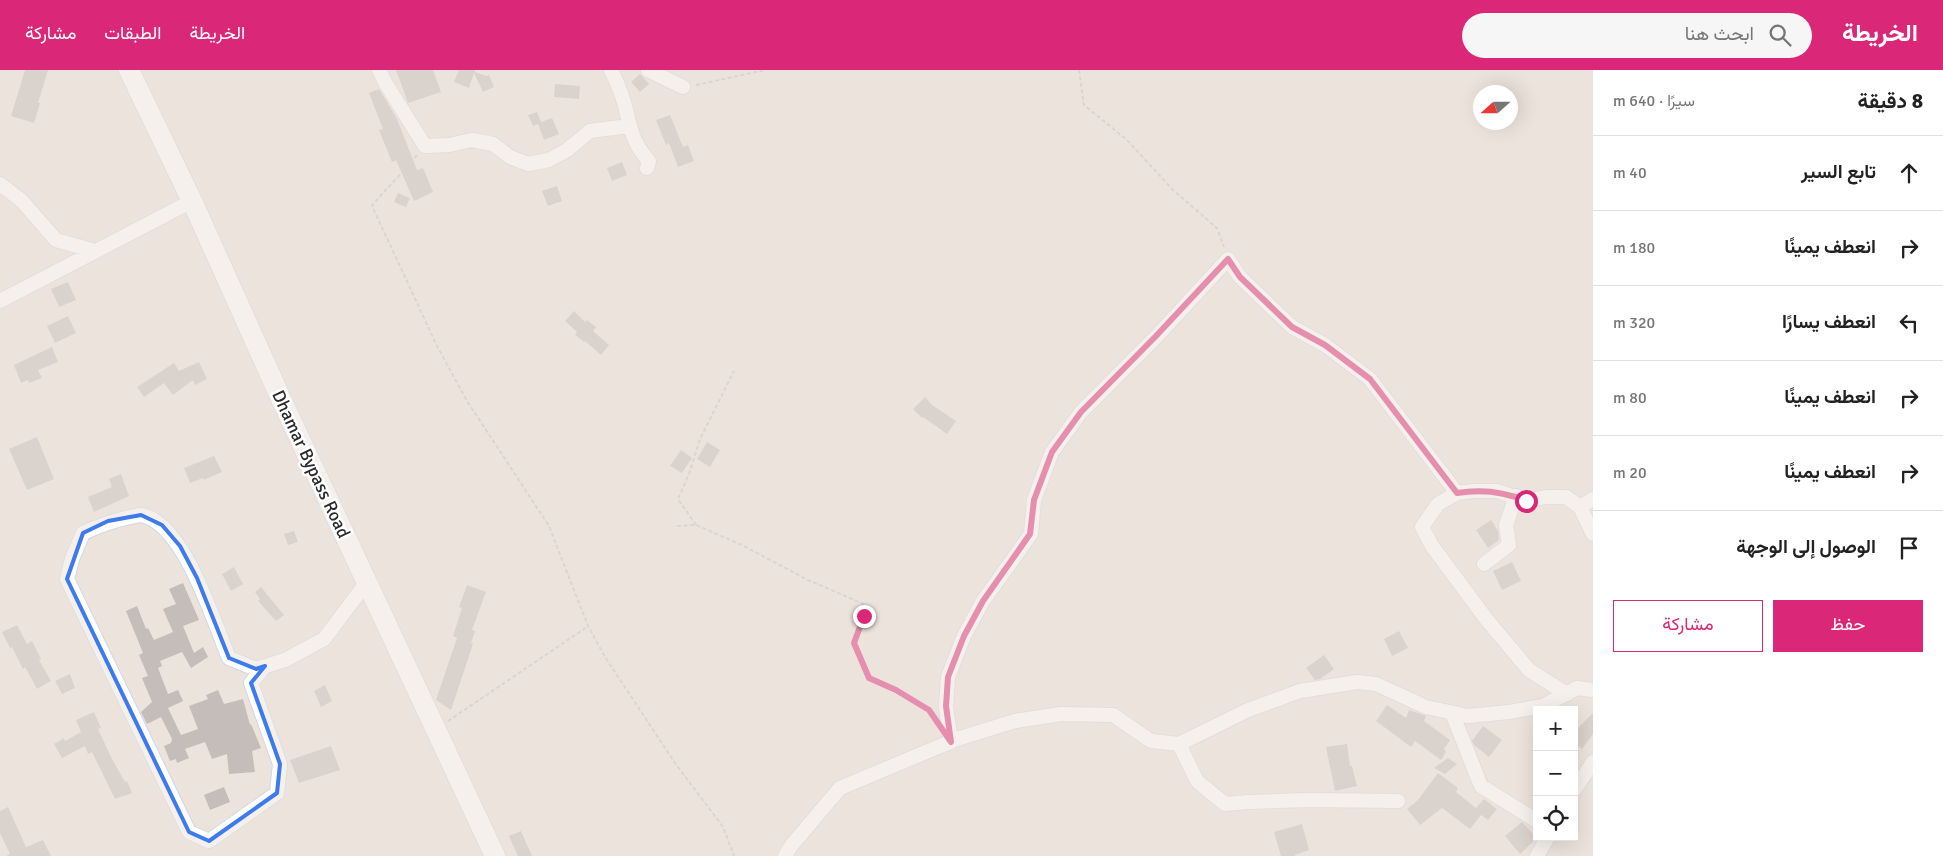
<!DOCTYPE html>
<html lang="ar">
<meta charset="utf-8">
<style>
:root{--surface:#fff;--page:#f6f6f6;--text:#222;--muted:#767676;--line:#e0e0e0;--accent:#db2777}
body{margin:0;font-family:Signika,Vazirmatn,sans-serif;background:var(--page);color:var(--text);direction:rtl}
.controls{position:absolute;right:15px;bottom:15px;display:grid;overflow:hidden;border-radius:0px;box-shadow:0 5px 20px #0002}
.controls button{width:45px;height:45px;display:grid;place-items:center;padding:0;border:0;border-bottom:1px solid var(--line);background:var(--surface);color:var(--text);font:25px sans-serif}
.compass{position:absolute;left:1473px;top:15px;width:45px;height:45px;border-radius:50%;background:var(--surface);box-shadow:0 5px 20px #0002;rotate:249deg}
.stop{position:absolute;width:15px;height:15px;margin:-11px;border:4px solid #db2777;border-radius:50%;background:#fff}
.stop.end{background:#db2777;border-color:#fff;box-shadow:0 1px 5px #0008}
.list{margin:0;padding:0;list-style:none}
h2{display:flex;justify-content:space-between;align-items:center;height:65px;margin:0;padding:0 20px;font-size:21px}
h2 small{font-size:16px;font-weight:400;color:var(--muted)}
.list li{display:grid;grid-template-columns:32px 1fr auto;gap:15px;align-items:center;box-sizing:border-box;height:75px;padding:0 20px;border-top:1px solid var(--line)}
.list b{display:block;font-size:19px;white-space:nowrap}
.list em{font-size:16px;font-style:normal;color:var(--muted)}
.actions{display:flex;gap:10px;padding:15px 20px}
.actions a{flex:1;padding:11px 0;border:1px solid var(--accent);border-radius:0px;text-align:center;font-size:18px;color:var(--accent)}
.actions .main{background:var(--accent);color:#fff}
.icon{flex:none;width:28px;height:28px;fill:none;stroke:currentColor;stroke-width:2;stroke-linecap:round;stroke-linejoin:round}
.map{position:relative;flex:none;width:1593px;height:786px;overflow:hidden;direction:ltr}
header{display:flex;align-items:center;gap:30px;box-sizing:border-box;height:70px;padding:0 25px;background:var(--accent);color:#fff}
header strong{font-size:24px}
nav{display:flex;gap:28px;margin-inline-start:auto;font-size:18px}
.search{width:350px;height:45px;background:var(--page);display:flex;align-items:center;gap:12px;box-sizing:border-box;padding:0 18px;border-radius:28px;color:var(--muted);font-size:19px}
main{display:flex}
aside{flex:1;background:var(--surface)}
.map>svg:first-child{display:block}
</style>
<header>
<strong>الخريطة</strong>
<div class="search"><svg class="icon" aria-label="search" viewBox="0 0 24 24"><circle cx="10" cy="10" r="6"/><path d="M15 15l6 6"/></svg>ابحث هنا</div>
<nav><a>الخريطة</a><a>الطبقات</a><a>مشاركة</a></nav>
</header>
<main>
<aside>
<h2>8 دقيقة<small>سيرًا · 640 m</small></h2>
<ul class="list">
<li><svg class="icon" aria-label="ahead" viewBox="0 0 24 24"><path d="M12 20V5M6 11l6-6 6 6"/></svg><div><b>تابع السير</b></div><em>40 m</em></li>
<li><svg class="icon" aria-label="right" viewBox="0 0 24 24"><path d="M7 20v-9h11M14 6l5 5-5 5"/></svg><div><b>انعطف يمينًا</b></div><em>180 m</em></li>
<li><svg class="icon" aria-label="left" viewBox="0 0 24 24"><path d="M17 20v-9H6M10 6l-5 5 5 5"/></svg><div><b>انعطف يسارًا</b></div><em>320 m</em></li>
<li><svg class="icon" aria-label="right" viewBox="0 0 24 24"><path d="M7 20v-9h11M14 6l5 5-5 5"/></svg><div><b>انعطف يمينًا</b></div><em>80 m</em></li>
<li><svg class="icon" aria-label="right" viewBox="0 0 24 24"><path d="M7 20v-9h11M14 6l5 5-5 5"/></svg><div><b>انعطف يمينًا</b></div><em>20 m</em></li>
<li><svg class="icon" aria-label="arrive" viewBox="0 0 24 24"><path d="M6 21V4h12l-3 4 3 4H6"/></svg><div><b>الوصول إلى الوجهة</b></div></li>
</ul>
<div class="actions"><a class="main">حفظ</a><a>مشاركة</a></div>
</aside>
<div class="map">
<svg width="1593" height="786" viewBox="0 0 1593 786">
<rect width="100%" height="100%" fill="#ece3dc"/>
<path fill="#c4bdb9" d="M25 0H48L38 33H40L34 53 11 46Z
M396 0H433L441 22 408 33Z
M459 0H475V2L486 6 489 5 494 17 483 22 474 3 469 18 454 12Z
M640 4 649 14 640 22 631 12Z
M555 14 580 16 579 29 554 27Z
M379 19 397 49 417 100 423 98 433 122 414 131 396 90 392 92 379 60 383 59 369 23Z
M537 42 541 52 552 48 559 64 544 70 538 54 533 56 528 45Z
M670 45 683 77 688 75 694 91 678 97 669 73 666 75 656 50Z
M622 92 627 105 612 111 607 98Z
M557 116 562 131 548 136 542 121Z
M398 123 410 128 406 137 394 132Z
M68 212 76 230 59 237 51 219Z
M574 241 585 252 587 250 596 257 593 261 609 275 601 285 585 271 584 272 575 265 577 262 565 251Z
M68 246 76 263 55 273 47 256Z
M52 277 58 292 38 300 42 308 29 313 28 310 21 313 14 295Z
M199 292 207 309 195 315 193 310 173 325 164 313 144 327 137 317 174 293 179 301Z
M925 327 932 335 956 351 947 364 923 347 922 348 913 339Z
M37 367 54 409 27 420 9 379Z
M707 372 720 380 710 397 697 389Z
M681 380 692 388 682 403 670 396Z
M214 386 222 402 204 410 203 408 190 413 184 398Z
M121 404 129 426 94 442 88 427 112 417 109 409Z
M1491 450 1498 461 1499 470 1488 478 1476 460Z
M294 461 298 472 288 475 284 464Z
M1512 492 1521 511 1502 520 1493 501Z
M234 497 243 514 231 521 222 504Z
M183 513 199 550 183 556 194 583 203 577 208 587 191 598 182 582 160 591 162 596 158 598 168 624 178 620 183 631 168 638 181 665 198 659 189 636 208 629 206 625 218 620 224 634 243 629 250 655 251 654 261 678 252 681 255 702 229 704 227 684 212 689 205 672 185 679 189 688 177 693 176 689 170 691 164 676 171 673 172 669 161 647 147 654 141 642 152 632 142 608 148 606 139 585 143 583 126 541 137 536 146 559 148 558 154 570 173 562 163 539 176 534 169 519Z
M467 515 486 522 472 560 475 561 471 573 473 574 451 640 436 630 457 568 453 566 462 538 459 537Z
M261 517 284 545 276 551 258 531 260 529 255 522Z
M17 555 27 574 32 571 41 589 39 590 51 611 37 619 25 597 23 599 12 577 10 578 2 562Z
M1399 561 1408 578 1392 586 1384 569Z
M1324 585 1334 599 1320 609 1315 610 1306 598Z
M70 604 75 618 62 624 55 611Z
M325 615 332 631 321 637 314 621Z
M1387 635 1406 648 1409 640 1426 646 1424 651 1450 670 1444 679 1446 682 1441 690 1415 671 1411 677 1376 651Z
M94 642 101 658 98 659 112 689 125 712 127 711 132 723 115 729 92 682 88 684 85 676 62 688 54 674 64 668 65 671 81 662 76 650Z
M1593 643V664L1582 679 1574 672V662Z
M1483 656 1502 670 1489 687 1474 675 1472 671Z
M1347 674 1350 696H1352L1357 716 1335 721 1326 677Z
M331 676 340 700 299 713 290 690Z
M1448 688 1457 694 1445 704 1434 698Z
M1438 703 1458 718 1456 722 1476 738 1484 729 1497 739 1488 750 1481 745 1470 759 1442 738 1420 755 1407 739 1418 730Z
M224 717 230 732 210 740 204 725Z
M8 737 26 777 43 770 51 786H6L10 784 0 763V741Z
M1522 752 1537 768 1520 784 1505 766Z
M1302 754 1309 780 1295 785V786H1281L1274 762Z
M521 761 532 786H518L509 766Z"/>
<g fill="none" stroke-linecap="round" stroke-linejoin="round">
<defs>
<path id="minor" d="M379 0 386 14 425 76 449 75 472 70 493 74 510 87 528 94 549 90 567 80 590 61 629 56
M611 0C615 8 619 17 622 26 631 52 628 68 649 91L647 98
M648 0 683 17
M0 114 22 131 56 170 95 181
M0 231 192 131
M1457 423 1474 421H1497L1526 431 1546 427H1566L1580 437 1593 464
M1580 437 1593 429
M1484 494 1509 475 1506 455 1516 426
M265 596 251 613 280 694 277 723 209 771 189 762 67 509 72 489 83 463C100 455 112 451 130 447 133 447 138 445 141 445 184 452 214 553 229 588L256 599 285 590 324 569 367 512
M1452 643 1481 716 1537 751
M951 672 946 637 948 607 964 566 983 531 1031 464 1034 430 1052 382 1081 342 1157 266 1228 189 1240 207 1292 257 1325 275 1370 309 1457 423 1438 434 1422 457 1432 476 1487 550 1529 600 1567 624
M1179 674 1197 711 1225 734 1249 732 1310 730 1398 731
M1574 720 1593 692
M785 786 791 776 840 718 957 669 1015 651 1061 644 1113 645 1151 671 1179 674 1248 640 1300 621 1357 612 1376 614 1426 637 1468 646 1509 642 1543 636 1577 618 1593 620
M1537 786 1548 767"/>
<path id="secondary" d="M129 0 192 131 282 331 495 786"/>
</defs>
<use href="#minor" stroke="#d1d7e3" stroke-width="16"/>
<use href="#secondary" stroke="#d1d7e3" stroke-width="22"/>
<path stroke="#c3c3c3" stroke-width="2" stroke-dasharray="4 2.5" stroke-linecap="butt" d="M1079 0 1084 35 1127 70 1173 120 1217 158 1224 177
M696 15 765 0
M417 85C403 103 386 118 372 136L437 276 467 331 549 456 588 556 605 587 675 693 723 757 734 786
M696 455 678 429 689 404 700 369 734 301
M677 456 696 455 742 475 808 510 866 535 864 546 854 573 869 608C890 617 921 629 934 647
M448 651 587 557"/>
<use href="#minor" stroke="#fff" stroke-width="14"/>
<use href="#secondary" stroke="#fff" stroke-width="20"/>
</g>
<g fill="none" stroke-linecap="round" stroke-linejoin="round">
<path stroke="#db2777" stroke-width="6" d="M864 546 854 573 869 608 896 620 929 640 951 672 946 636 948 607 964 566 983 531 1030 464 1034 430 1052 382 1081 342 1156 266 1228 189 1240 207 1292 257 1325 275 1370 309 1457 423C1482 419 1503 421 1526 431"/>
</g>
<path d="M0 0H1593V786H0ZM141 445 162 455 180 476 197 508 229 588 256 599 265 596 251 613 280 694 277 723 209 771 189 762 67 509 83 463 108 451Z" fill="#ece3dc" fill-opacity=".55" fill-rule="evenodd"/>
<path fill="none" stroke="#3c7aee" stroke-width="4" stroke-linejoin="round" d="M141 445 162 455 180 476 197 508 229 588 256 599 265 596 251 613 280 694 277 723 209 771 189 762 67 509 83 463 108 451Z"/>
<g text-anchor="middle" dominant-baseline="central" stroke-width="5" stroke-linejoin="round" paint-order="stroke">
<g font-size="18" fill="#2a2a2a" stroke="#fff">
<text transform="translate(311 394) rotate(65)">Dhamar Bypass Road</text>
</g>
</g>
</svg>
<div class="controls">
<button>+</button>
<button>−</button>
<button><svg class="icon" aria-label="locate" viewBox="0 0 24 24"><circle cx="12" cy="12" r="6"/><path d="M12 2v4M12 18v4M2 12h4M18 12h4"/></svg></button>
</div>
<svg class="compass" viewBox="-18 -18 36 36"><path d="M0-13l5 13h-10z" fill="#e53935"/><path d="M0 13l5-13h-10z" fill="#767676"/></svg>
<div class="stop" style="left:1526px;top:431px"></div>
<div class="stop end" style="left:864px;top:546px"></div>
</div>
</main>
